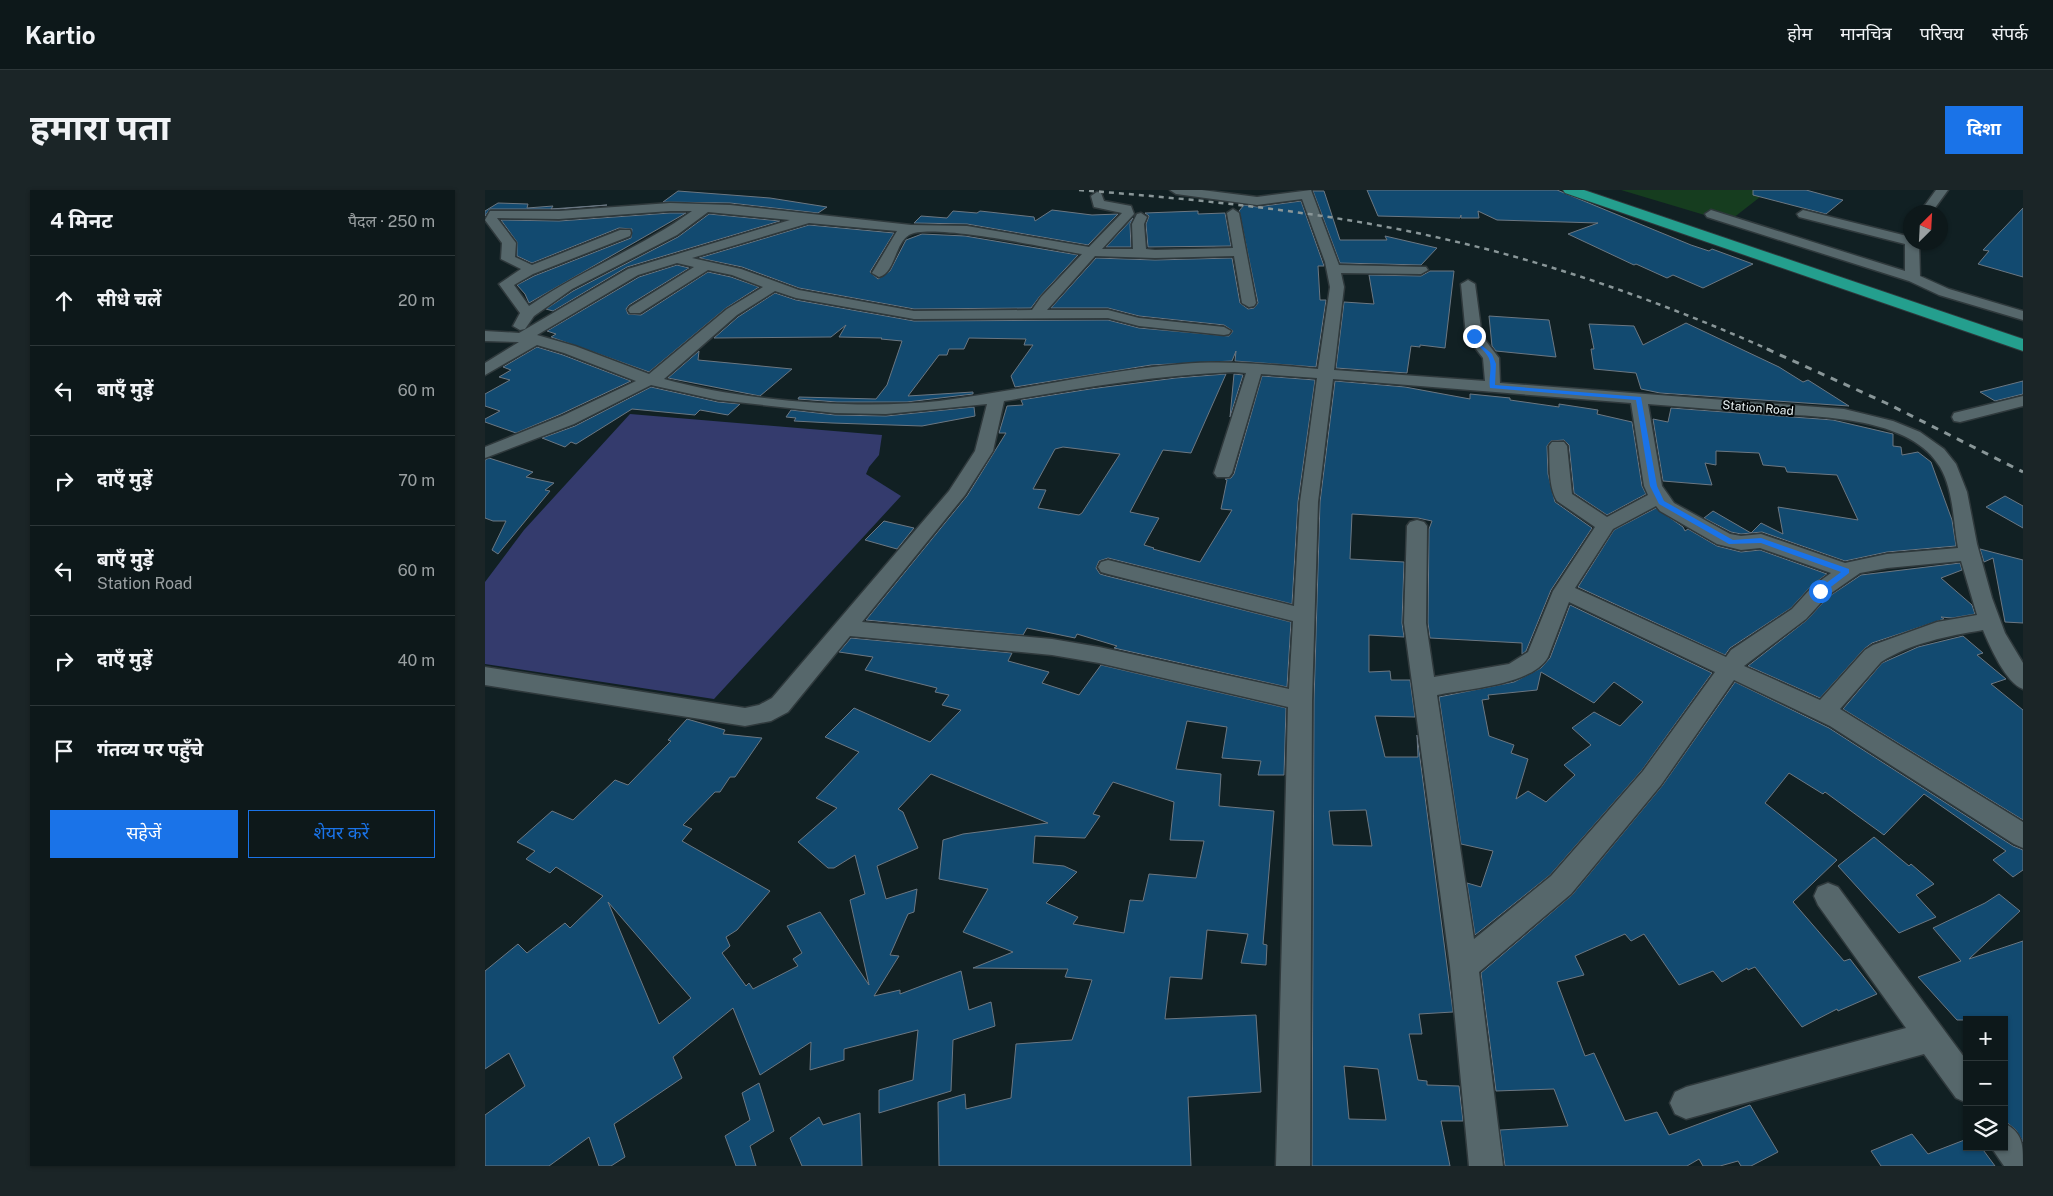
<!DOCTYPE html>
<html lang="hi">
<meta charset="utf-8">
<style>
:root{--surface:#0d181a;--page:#1b2527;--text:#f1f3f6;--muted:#9aa0a2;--line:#2d3739;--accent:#1a73e8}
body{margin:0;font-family:"Public Sans","Noto Sans Devanagari",sans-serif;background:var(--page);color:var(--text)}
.controls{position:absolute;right:15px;bottom:15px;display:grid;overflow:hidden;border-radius:0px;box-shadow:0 1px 4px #0004}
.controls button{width:45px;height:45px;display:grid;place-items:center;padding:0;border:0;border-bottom:1px solid var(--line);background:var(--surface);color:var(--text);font:25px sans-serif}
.compass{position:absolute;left:1418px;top:15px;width:45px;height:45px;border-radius:50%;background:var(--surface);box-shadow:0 1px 4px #0004;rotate:24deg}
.stop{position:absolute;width:15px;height:15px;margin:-11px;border:4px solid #1a73e8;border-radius:50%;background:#fff}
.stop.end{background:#1a73e8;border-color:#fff;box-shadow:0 1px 5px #0008}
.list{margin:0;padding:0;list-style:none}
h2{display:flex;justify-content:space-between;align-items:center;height:65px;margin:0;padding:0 20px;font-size:21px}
h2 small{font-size:16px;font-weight:400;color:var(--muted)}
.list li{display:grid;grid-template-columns:32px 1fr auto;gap:15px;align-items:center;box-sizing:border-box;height:90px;padding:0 20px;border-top:1px solid var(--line)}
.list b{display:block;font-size:19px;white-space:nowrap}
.list p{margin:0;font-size:16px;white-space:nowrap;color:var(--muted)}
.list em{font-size:16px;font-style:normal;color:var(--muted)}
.actions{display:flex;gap:10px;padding:15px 20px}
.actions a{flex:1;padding:11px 0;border:1px solid var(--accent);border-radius:0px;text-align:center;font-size:18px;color:var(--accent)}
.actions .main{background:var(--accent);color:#fff}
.icon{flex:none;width:28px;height:28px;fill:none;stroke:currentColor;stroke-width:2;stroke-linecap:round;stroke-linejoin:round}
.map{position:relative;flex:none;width:1538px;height:976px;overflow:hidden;border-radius:0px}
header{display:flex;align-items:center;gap:30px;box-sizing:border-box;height:70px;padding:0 25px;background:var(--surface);border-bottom:1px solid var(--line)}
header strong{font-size:24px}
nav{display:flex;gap:28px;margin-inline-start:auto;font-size:18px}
.intro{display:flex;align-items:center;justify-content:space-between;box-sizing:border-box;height:120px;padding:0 30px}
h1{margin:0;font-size:35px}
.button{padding:12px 22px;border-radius:0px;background:var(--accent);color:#fff;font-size:18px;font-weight:700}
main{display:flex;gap:30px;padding:0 30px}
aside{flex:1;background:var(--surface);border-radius:0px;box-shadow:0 1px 4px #0004}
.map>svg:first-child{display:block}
</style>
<header>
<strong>Kartio</strong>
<nav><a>होम</a><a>मानचित्र</a><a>परिचय</a><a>संपर्क</a></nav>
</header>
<div class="intro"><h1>हमारा पता</h1><a class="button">दिशा</a></div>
<main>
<aside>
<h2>4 मिनट<small>पैदल · 250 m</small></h2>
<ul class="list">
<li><svg class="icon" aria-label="ahead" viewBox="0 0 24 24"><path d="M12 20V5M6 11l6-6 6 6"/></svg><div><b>सीधे चलें</b></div><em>20 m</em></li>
<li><svg class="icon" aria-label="left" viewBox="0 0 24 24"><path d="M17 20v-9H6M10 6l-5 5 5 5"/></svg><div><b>बाएँ मुड़ें</b></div><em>60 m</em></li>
<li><svg class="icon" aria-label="right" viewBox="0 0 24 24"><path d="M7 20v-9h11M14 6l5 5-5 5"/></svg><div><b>दाएँ मुड़ें</b></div><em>70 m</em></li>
<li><svg class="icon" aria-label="left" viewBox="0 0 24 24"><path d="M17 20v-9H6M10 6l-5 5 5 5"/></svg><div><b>बाएँ मुड़ें</b><p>Station Road</p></div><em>60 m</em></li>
<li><svg class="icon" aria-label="right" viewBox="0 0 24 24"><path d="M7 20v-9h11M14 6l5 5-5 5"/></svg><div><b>दाएँ मुड़ें</b></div><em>40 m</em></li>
<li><svg class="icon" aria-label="arrive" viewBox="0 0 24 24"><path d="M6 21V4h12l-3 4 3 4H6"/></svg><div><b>गंतव्य पर पहुँचे</b></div></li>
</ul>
<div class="actions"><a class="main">सहेजें</a><a>शेयर करें</a></div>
</aside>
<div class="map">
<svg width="1538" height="976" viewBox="0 0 1538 976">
<rect width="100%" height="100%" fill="#112023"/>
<path fill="#163d1f" d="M1136 0H1284L1243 32Z"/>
<path fill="#343b6d" d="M145 224 397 245 394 265 384 277 381 284 416 306 229 509 0 474V392L39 340Z"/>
<path fill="#124a70" stroke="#6b7782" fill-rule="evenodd" d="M882 0H1072L1206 55 1224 61 1227 59 1268 74 1218 98 1188 85 1182 88 1151 74 1149 75 1083 44 1113 33 1012 30 993 21 994 28H976V25L975 28 893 26Z
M1268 0H1321L1358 10 1341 24 1268 5Z
M193 1 285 8 342 17 333 23 245 13 178 12Z
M828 1H839L855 50H902L900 46 952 58 936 75 855 73Z
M816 11 839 76H833L835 110H841L831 177 750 171 751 161 747 171 666 175 530 197 526 186 548 155H539L541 149 484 148 479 159H464L462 165H454L423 206 488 202V204L422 212H352L313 209 314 207 391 209 402 195 417 151 396 149 397 148 354 147 361 135 346 147 229 148 253 127 290 103 311 110 429 131 623 130 654 138 744 146 748 141 739 135 654 126 623 118H566L611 68 670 70 747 68 755 113 763 119 769 118 773 113 754 21 759 15 772 17Z
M13 13 43 14 42 18 68 16 66 19 122 15 74 19H5L0 26V21Z
M1538 18V87L1493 74 1504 61 1498 60Z
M567 20 607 25 633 24 603 55 482 34 429 33 436 26 462 28 468 21 492 23 495 21 549 27 550 31Z
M713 21V24L740 23 746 56 663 57 661 34 664 26 660 23Z
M185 23H201L44 113 40 104 32 95 49 86 146 48 147 39 134 38 47 73 32 66V52L16 30 74 31Z
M224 24 295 31 142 77 68 121 61 119 88 101 193 47Z
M648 28 645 34 646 57H621Z
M324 35 409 43 385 82 393 89 405 81 421 50 437 44 480 46 593 65 555 106 546 118 429 119 314 98 257 77 214 68Z
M192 75 204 78 144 115 141 119 143 124 156 125 223 82 246 87 274 97 241 118 164 182 66 147 71 144 62 141 154 87Z
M945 81H969L960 158 935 155V157L926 156 922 183 851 178 859 112 889 114 884 85 936 86Z
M1004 126 1064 130 1071 167 1011 161 1007 156Z
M1201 133 1294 177 1318 192 1323 190 1364 216 1175 203 1156 199 1151 183 1109 179 1106 159H1109L1104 134 1149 136 1158 155Z
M52 157 78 165 146 191 76 224 31 243 0 232V229L15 221 0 216V204L25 190 14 187 26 180 18 177Z
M214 161 213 170 307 179 275 206 183 188Z
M741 184 706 263 678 260 645 322 674 328 659 355 669 358 668 359 715 372 747 320 736 319 742 290 740 289 746 288 749 284 777 186 830 190 813 312 807 414 623 368 614 371 611 378 615 384 622 386 806 432 802 497 629 458 632 456 592 444 590 448 542 438 538 445 381 430 482 306 521 243H514L522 216 538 215 536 210 605 199 691 188ZM578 257 635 264 597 323 594 325 553 318 561 300 548 299 570 259Z
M749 184 758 185 745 227Z
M850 191 920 197 985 209V204L1025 208V210L1074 217V214L1113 220 1112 224 1147 232 1157 296 1161 304 1122 325 1089 303 1084 255 1079 250 1066 251 1062 256 1063 284 1070 312 1107 338 1066 400 1041 461 1037 464V453L945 448 943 433 944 339 947 331 933 328 867 324 865 369 919 372 917 433 919 447 884 445V482L905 481 906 490H925L930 527 890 526 900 567H933L932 545 968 822 934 824 937 844H924L933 890 942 891V895L974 896 978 931H956L965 976H827L829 511 835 312ZM881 620 887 656 848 655 844 621ZM859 876 893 879 901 930 864 929Z
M1538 191V204L1510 211 1495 202Z
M166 197 233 212 255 214 243 225 215 220 210 225 147 219 91 254 86 252 80 257 57 248 90 236Z
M489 217 490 226 437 236 347 233 309 231 311 228 301 227 306 220 350 225 401 226Z
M1186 218 1348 230 1408 244V256L1416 257 1417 265 1433 262 1446 272 1467 330 1471 356 1402 362 1360 371 1277 342 1256 344 1246 342 1219 328 1228 321 1266 343 1276 333 1298 344 1293 317 1373 330 1352 285 1302 282 1300 277 1278 275 1274 263 1231 261V275L1220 273 1227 295 1178 291 1168 229 1183 232Z
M4 268 48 282 41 287 69 293 60 300 65 301 13 364 7 360 21 331H8L0 328V270Z
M1520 306 1538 316V338L1501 317Z
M1171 318 1198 337 1200 341 1203 339 1232 356 1256 362 1275 360 1342 384 1327 395 1306 418 1245 458 1240 465 1093 397 1129 340Z
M399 331 429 338 412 359 380 350Z
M1495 359 1538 370V433L1520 432 1508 368 1499 372Z
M1475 373 1477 380 1456 388 1487 415 1490 424 1467 428 1456 427 1459 429 1387 453 1379 459 1335 508 1263 476 1322 430 1343 407 1376 385Z
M1085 415 1227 483 1157 580 1065 685 990 745 982 693 996 697 1008 661 976 654 954 507 1029 492 1056 478 1065 468ZM1056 482 1109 513 1129 492 1158 512 1135 536 1109 522 1087 538 1106 555 1079 575 1090 585 1061 612 1043 601 1031 609 1043 569 1026 563 1029 555 1004 546 997 510 1004 509 1003 505 1052 500Z
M1478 446 1498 463 1492 465 1521 489 1506 494 1538 520V630L1358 519 1397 473 1433 457Z
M366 448 527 463 523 471 564 482 557 493 594 505 616 475 801 518 799 585H773L776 571 737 568 742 537 702 531 691 579 736 584 734 616 789 621 778 754 782 755 781 775 756 773 763 744 722 740 717 789 685 787 680 829 771 825 776 902 703 907 706 976H454L453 912 480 904 481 919 526 908 531 854 587 850 607 790 580 787 583 779 488 778 528 762 478 742 503 699 454 689 458 650 478 644 563 633 446 584 413 619 418 622 433 658 392 676 401 709 432 699 429 722 423 724 405 765 414 766 389 806 415 800V804L476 781 484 820 506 812 510 836 468 850 466 901 394 923V900L428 890 433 840 359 859V870L325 880 326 852 275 885 248 818 188 867 197 888 129 934 140 967 126 976H114L104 947 64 976H0V925L40 896 24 863 0 879V781L33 754 42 763 80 733 85 738 118 706 71 677 65 683 41 669 50 661 32 652 67 621 88 630 130 590 143 595 186 551 183 550 202 529 240 540 238 544 277 548 250 587H245L235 602H230L198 635 207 639 197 651 285 701 252 740 241 747 245 756 237 763 261 796 264 793 268 799 313 776 308 769 317 763 302 736 335 722 384 795 365 710 380 704 370 665 349 678H343L313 652 352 618 331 608 374 562 340 547 369 518 445 552 476 520 457 515 464 505 450 502 452 498 380 480 388 467 354 462ZM628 592 689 612 685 650 719 651 711 688 664 684 658 711 645 710 639 743 588 734 593 727 561 713 592 682 579 676 548 673 550 646 600 648 615 626 608 624ZM123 712 206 808 174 834Z
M1250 492 1344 538 1528 656 1538 660V680L1528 687 1508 670 1521 661 1439 604 1399 645 1340 602 1338 604 1304 583 1280 613 1352 670 1308 712 1359 771 1365 769 1392 804 1353 821 1352 819 1317 837 1270 777 1263 780 1262 778 1237 792 1228 781 1194 795 1159 744 1146 751 1140 744 1090 766 1099 785 1072 792 1100 866 1109 863 1140 931 1172 922 1184 945 1265 915 1293 962 1266 976H1256L1253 971 1235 976H1218L1214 969 1202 976H1020L1015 940 1083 936 1069 899 1011 901 996 783 1087 705 1177 596Z
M1389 647 1424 676 1426 674 1449 694 1431 705 1451 727 1414 743 1353 676Z
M1514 704 1535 721 1484 769 1538 751V952L1531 940 1519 930V830H1472L1433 787 1476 771 1448 738 1500 713Z
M274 893 289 941 265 956 271 976H251L240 946 265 930 257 903Z
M375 923 377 976H317L305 948 334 927 338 935Z
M1427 944 1443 964 1482 949V957H1496L1510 976H1396L1386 961Z"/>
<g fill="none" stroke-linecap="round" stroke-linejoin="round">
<defs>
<path id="minor" d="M685 0H717L772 7 826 0 854 75 941 77 943 80 936 84 856 83 859 97 849 180 1000 191 998 168 981 146 976 94 983 90 990 94 997 146 1014 168 1015 193 1359 219 1408 231 1435 242 1459 259 1471 274 1482 302 1492 354 1507 408 1520 443 1538 473V499C1521 493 1505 457 1498 440 1463 446 1426 453 1396 472L1355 519 1538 632V658L1529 654 1345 536 1249 490 1176 595 1086 704 994 782 1018 976H984L965 776 919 433 922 336 925 332 932 330 939 332 942 336 941 433 949 487 1024 474 1043 462 1068 401 1110 337 1072 311C1063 296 1065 273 1064 256L1067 252H1079L1082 256 1087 304 1122 327 1163 305 1159 296 1146 213 848 189 833 312 827 511 825 976H791L803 517 614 473 567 465 365 446 303 522 286 531 260 536 0 495V477L260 518 274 515 287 508 464 301 490 261 502 214 401 224 350 223 233 210 166 195 89 234 0 268V257L77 226 151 191 79 163 52 155 0 185V173L34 152 0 151V141L34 143 143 79 305 30 223 22 192 45 87 99 49 126 40 139 35 140 28 136 35 123 14 94 36 79 16 69 17 53 0 30 5 21H74L185 13 245 15 426 35 482 36 604 57 637 23 609 17 606 6 612 2 616 3 619 11 646 16 649 24 617 59H648L647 34 652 24 656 23 662 27 659 34 661 59 670 60 748 58 742 23 748 19 754 23 771 113 769 116 764 117 757 113 749 66 670 68 610 66 562 120H623L654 128 739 137 746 141 744 144 739 145 654 136 623 128 429 129 311 108 290 101 252 125 179 189C258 211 373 220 454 211 535 201 616 181 697 174 743 170 788 175 833 179L845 97 840 72 817 9 772 15 691 4ZM185 21H207C156 58 96 80 44 116L29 95 48 84 145 46 146 43 145 40H135L47 75 30 67 31 53 12 28 74 29ZM324 33 412 41 387 83 394 87C410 83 410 53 424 45 445 32 568 59 597 64L556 107 547 120 429 121 314 100 256 79 207 68ZM192 73 209 77 145 117 143 120 145 123H155L223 80 247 85 278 97 242 119 164 184 90 156 52 145 153 85ZM749 182 761 183 729 283 732 287H744L747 283 776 184 832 188 815 312 809 416 623 370 616 372 613 377 616 382 623 384 808 431 804 499 614 457 567 449 377 432 480 305 508 261 519 211C596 198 671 185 749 182ZM1163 214C1201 217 1239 220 1276 223 1329 227 1424 225 1455 277 1469 301 1468 332 1473 358L1402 364 1360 373 1276 344 1256 346 1245 344 1189 313 1177 296ZM1171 316 1175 321 1232 354 1256 360 1275 358 1346 383 1328 396 1307 419 1246 460 1241 467 1090 398 1128 339ZM1476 371 1492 425 1452 432 1388 455 1380 460 1335 510 1259 476 1321 429 1342 406 1375 383 1402 378ZM1084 412 1230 482 1158 581 1066 686 989 749 952 505C981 499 1048 495 1063 467Z
M1451 0H1463L1447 22H1435Z
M1226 20 1420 81V54L1314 27 1312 24 1318 20 1426 47V52H1434L1435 86 1464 99 1538 121V130L1454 105 1424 91 1222 27 1220 24Z
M1538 206V216L1475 232 1469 231 1467 227 1469 223Z
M1343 693 1353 697 1482 871V913L1471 908 1439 864 1201 929 1190 924 1185 913 1190 902 1201 897 1421 838 1333 715 1329 706 1333 697Z
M1519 933C1538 943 1538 954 1538 976H1519L1506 957H1519Z"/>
<path id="highway" d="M1078 0H1099L1538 149V161L1080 3Z"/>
</defs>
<use href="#minor" stroke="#2f393c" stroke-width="3"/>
<use href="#highway" stroke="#2f393c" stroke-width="2"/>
<use href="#minor" fill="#56676b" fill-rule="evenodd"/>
<use href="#highway" fill="#249f8e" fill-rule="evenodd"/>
<path stroke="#899698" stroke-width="2.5" stroke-dasharray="5 5" stroke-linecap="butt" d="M594 0C720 10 845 22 968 51 1077 76 1183 115 1285 160"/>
<path stroke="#899698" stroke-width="3" stroke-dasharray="7 7" stroke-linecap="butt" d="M1282 159 1401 213 1538 282"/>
</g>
<path fill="#1a73e8" d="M989 144 994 153 1007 164 1011 174 1010 195 1156 207 1172 296 1179 311 1248 350 1276 348 1364 379V383L1338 403H1332V400L1356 382 1276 353 1244 354 1174 314 1165 296 1151 210 1005 198C1003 187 1009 174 1002 165 997 157 990 156 986 146Z"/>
<g text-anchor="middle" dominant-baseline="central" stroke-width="4" stroke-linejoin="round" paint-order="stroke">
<g font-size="12" fill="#eaf4f6" stroke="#04090a">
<text transform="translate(1273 218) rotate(5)">Station Road</text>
</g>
</g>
</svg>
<div class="controls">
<button>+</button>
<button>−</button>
<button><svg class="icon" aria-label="layers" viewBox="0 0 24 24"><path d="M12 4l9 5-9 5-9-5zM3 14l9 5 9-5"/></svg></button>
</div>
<svg class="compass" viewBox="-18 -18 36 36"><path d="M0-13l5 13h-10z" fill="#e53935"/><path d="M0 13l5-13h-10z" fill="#9aa0a2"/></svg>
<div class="stop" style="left:1335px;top:401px"></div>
<div class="stop end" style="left:989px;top:146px"></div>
</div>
</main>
